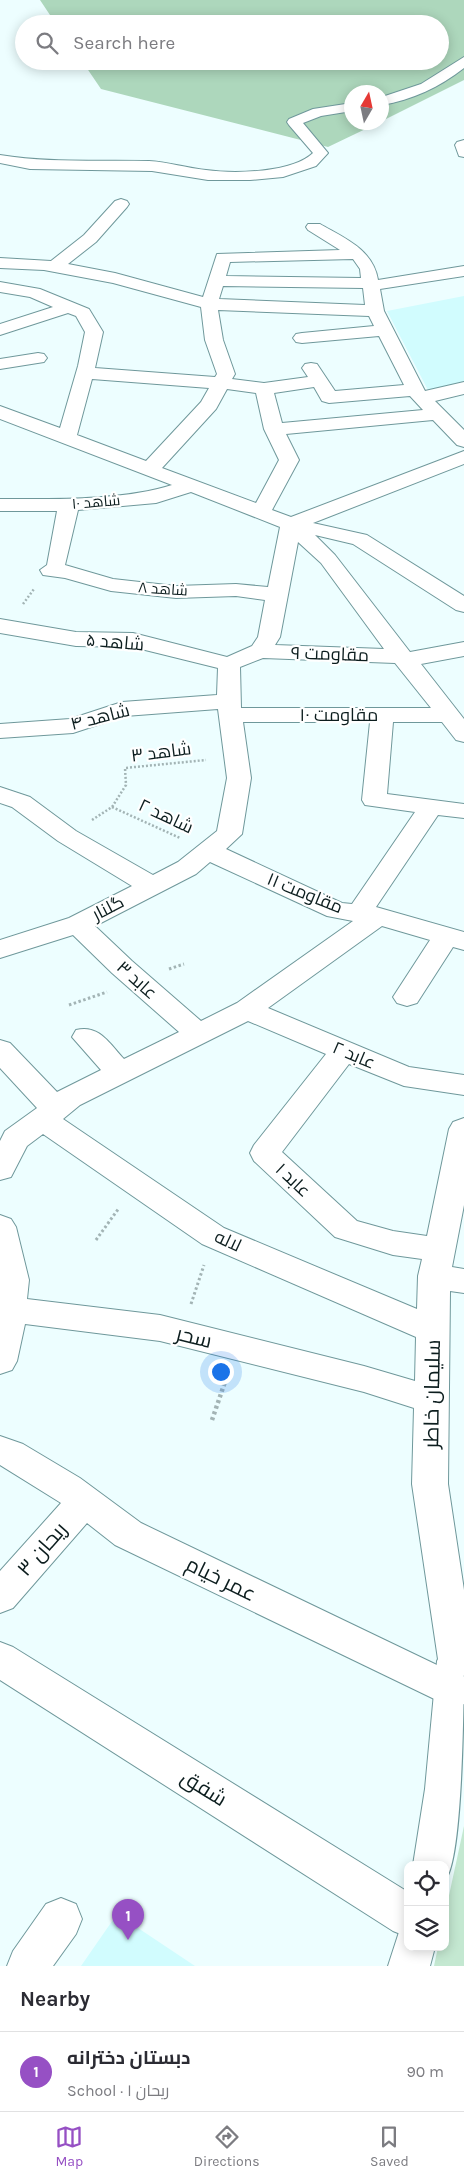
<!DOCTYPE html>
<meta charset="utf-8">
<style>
:root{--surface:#fff;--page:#f2f2f3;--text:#2b2b33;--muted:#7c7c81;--line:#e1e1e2;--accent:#9650c4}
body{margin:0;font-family:Karla,Cairo,sans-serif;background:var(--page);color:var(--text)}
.controls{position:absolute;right:15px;bottom:15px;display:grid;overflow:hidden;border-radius:10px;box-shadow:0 2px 12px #0003}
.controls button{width:45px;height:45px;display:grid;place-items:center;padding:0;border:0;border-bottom:1px solid var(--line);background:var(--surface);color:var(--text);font:25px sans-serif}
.compass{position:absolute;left:344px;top:85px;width:45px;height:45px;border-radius:50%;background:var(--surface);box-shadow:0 2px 12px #0003;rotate:9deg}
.you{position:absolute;left:220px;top:1371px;width:18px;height:18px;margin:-12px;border:4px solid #fff;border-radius:50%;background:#1a73e8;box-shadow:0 0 0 8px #1a73e833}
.badge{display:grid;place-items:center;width:32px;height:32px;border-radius:50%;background:var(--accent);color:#fff;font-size:16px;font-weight:700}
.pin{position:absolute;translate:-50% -41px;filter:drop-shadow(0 1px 2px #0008)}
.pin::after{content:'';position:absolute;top:26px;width:18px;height:15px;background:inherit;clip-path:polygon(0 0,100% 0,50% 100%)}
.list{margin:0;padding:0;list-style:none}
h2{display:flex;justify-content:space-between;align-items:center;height:65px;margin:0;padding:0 20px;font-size:21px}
h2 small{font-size:16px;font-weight:400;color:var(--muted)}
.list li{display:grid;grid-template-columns:32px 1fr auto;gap:15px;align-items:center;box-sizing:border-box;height:80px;padding:0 20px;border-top:1px solid var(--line)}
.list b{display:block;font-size:19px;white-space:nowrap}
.list p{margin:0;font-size:16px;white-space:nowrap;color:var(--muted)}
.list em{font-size:16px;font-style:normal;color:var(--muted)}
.icon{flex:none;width:28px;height:28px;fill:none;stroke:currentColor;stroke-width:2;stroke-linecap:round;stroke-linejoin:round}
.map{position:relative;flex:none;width:464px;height:1966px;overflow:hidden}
.search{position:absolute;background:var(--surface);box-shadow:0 2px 12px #0003;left:15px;right:15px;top:15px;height:55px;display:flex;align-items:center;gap:12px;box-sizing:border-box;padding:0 18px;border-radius:28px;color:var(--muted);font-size:19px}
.sheet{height:145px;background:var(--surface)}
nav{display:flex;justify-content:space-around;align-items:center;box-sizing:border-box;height:70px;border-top:1px solid var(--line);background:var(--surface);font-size:14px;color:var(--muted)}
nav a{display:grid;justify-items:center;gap:2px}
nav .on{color:var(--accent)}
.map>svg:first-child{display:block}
</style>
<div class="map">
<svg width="464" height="1966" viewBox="0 0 464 1966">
<rect width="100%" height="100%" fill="#edfeff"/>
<path fill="#d1fcfe" d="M464 296V385L429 392 387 311Z
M117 1914 195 1966H81Z"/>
<path fill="#c4e8d1" d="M464 1826V1966H434L438 1947H445V1914Z"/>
<path fill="#add7bc" d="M40 0H464V80L382 121V92H352V122L378 123 328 147 101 89 82 61H440V24H56Z"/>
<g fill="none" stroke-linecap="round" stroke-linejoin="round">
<defs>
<path id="minor" d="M464 57V68C440 87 412 100 382 105V97L421 84Z
M352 103V111L321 116 303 123 328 153 316 166 283 177 250 180H208L152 171 30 169 0 163V155C49 163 99 160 149 161 168 162 187 168 206 170 234 174 292 173 313 153L289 125 287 122 289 119 313 109Z
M464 140V157L459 156 455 145 457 142Z
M121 199 127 201 129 204 127 207 96 242 68 264 115 273 203 297 217 254 340 250 308 230 306 227 308 224H320C344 238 373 249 378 280L464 266V276L380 289 384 311 425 391 464 382V394L435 401 464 430V447L457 445 433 420 286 434 299 460 272 510 291 517 464 451V464L313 523 367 535 464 596V612L456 610 353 544 315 535 335 555 410 652 464 642V656L421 664 464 719V742L456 740 442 722H393L387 794 464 804V818L438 815 376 907 464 932V950L453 947 417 1003 407 1006 397 1003 393 997 430 940 382 926 268 1008 409 1067 464 1075V1095L404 1086 349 1064 282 1152 357 1221 393 1231 427 1236 449 1129 453 1122 464 1118V1205L452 1267 464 1269V1293L450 1291 448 1484 464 1590V1675L461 1676 464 1677V1704L453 1708 115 1545 87 1523 13 1608 0 1613V1571L61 1503 0 1465V1436L23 1444 80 1478 141 1523 439 1666 412 1484 414 1408 364 1392 160 1341 25 1324 17 1361 12 1370 0 1374V1215L11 1219 16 1227 29 1280 27 1299 160 1315 364 1366 415 1381 416 1337 202 1244 43 1134 27 1146 11 1177 0 1180V1141L5 1131 37 1108 0 1068V1040L10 1043 57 1092 101 1070 72 1037 76 1030C99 1024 110 1044 124 1059L179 1032 112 973 73 935 0 958V940L69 918 132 886 58 841 12 807 0 803V787L30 797 76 831 153 875 178 862 217 831 227 778 218 709 125 716 73 733 0 738V724L70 719 122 702 217 695 218 668 133 647 76 646 0 633V619L76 632 133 633 227 657 252 646 258 637 265 600 236 596 176 598 111 591 65 578 43 575 40 570 47 565 57 511H0V499C53 499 122 501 172 485L0 419V406L60 428 78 366 85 332 76 316 68 313 0 335V324L53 307 30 297 0 292V282L40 289 89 309 103 332 95 368 215 377 217 374 205 340 201 307 113 283 44 270 0 268V258L51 261 84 235 115 201ZM353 259 360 269 361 278 226 276 230 262ZM223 286 363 288 365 305 219 299ZM218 310 369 316 374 326 302 333 296 334 293 338 296 342 302 343 379 336 404 385 335 391 317 364 311 363 305 364 302 368 308 377 264 383 232 379 235 374 223 340ZM92 379 209 388 201 402 146 461 77 435ZM314 387 322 401 329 403 410 396 423 410 282 423 274 393ZM227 389 256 393 264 429 279 460 256 503 162 468 216 409ZM191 492 280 527 268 587 236 584 176 586 113 579 65 565 78 510 156 503ZM298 542 321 563 384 649 275 645 280 637ZM263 658 395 663 431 708H241L240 667ZM243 722H370L362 800 365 805 415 812 352 904 342 903 226 849 242 834 251 778ZM210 862 327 916 353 921 237 1003 201 1021 132 961 95 926 196 874ZM248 1021 326 1054 254 1145 250 1153 254 1161 335 1237 393 1255 422 1259 418 1276 417 1309 224 1228 63 1119 80 1105Z
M38 353 44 354 47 358 44 362 0 369V359Z
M0 1642 13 1647 408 1892V1937L393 1931 0 1680Z
M61 1898 76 1904 82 1919 76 1934 53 1966H7L13 1951 46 1904Z"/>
<path id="tertiary" d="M464 1640C464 1679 464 1860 445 1880V1865H413L425 1789 437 1661 443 1649Z
M408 1929V1947H435L430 1966H388L399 1932Z"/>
</defs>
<use href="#minor" stroke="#6f989b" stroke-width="2"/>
<use href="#tertiary" stroke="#6f989b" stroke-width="2"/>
<path stroke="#a3b4b5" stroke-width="2.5" stroke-dasharray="2 2" stroke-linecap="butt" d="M23 604 34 589
M112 807 180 838
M92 820 112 807 126 785 125 768 206 760"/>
<path stroke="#a3b4b5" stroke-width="3" stroke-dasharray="2.5 2.5" stroke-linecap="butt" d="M169 969 184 964
M69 1005 107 992
M96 1240 119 1208
M191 1304 204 1265"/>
<path stroke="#a3b4b5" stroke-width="4.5" stroke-dasharray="3 3" stroke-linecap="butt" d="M212 1420 227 1376"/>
<use href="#minor" fill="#fff" fill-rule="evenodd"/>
<use href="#tertiary" fill="#fff" fill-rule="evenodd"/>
</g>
<g text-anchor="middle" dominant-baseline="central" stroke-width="4.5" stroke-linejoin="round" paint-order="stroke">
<g font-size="15" fill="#0c1d1e" stroke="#fff">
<text transform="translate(96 502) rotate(-5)">شاهد ۱۰</text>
<text transform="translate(163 589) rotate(4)">شاهد ۸</text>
</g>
<g font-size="18" fill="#0c1d1e" stroke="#fff">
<text transform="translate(115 642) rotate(5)">شاهد ۵</text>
<text transform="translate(330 654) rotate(2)">مقاومت ۹</text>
<text x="339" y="715">مقاومت ۱۰</text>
<text transform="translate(100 717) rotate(-14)">شاهد ۴</text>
<text transform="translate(161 752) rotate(-7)">شاهد ۳</text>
<text transform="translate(166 816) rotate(25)">شاهد ۲</text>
<text transform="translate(305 893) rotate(22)">مقاومت ۱۱</text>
<text transform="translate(108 908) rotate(-27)">گلنار</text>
<text transform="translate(137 980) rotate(42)">عابد ۳</text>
<text transform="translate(354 1055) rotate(23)">عابد ۲</text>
<text transform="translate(293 1180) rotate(43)">عابد ۱</text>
<text transform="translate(228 1241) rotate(25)">لاله</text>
</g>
<g font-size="21" fill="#0c1d1e" stroke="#fff">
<text transform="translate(194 1337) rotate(14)">سحر</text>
<text transform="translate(432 1394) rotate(-89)">سلیمان خاطر</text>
<text transform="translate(42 1549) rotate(-49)">ریحان ۳</text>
<text transform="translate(221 1579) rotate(26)">عمر خیام</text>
<text transform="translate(204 1788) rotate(32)">شفق</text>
</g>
</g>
</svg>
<div class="controls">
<button><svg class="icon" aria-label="locate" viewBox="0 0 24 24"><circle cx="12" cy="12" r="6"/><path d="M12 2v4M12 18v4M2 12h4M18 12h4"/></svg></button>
<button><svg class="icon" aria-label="layers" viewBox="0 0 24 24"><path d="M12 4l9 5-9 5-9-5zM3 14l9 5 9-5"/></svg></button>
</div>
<svg class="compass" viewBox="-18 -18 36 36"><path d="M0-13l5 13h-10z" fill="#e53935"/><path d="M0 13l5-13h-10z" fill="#7c7c81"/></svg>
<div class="you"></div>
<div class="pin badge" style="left:128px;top:1940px">1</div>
<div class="search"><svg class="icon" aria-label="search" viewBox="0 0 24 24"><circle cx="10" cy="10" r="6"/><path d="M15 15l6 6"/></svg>Search here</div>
</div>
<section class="sheet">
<h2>Nearby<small></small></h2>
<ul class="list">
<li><span class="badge">1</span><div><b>دبستان دخترانه</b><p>School · ریحان ۱</p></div><em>90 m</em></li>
</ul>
</section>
<nav>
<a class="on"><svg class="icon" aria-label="map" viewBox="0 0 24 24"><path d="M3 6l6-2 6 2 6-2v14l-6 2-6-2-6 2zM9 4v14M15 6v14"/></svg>Map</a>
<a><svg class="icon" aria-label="directions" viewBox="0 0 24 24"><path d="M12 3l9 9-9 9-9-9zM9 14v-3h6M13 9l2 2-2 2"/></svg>Directions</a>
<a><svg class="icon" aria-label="saved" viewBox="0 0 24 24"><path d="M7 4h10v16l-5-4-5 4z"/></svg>Saved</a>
</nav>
